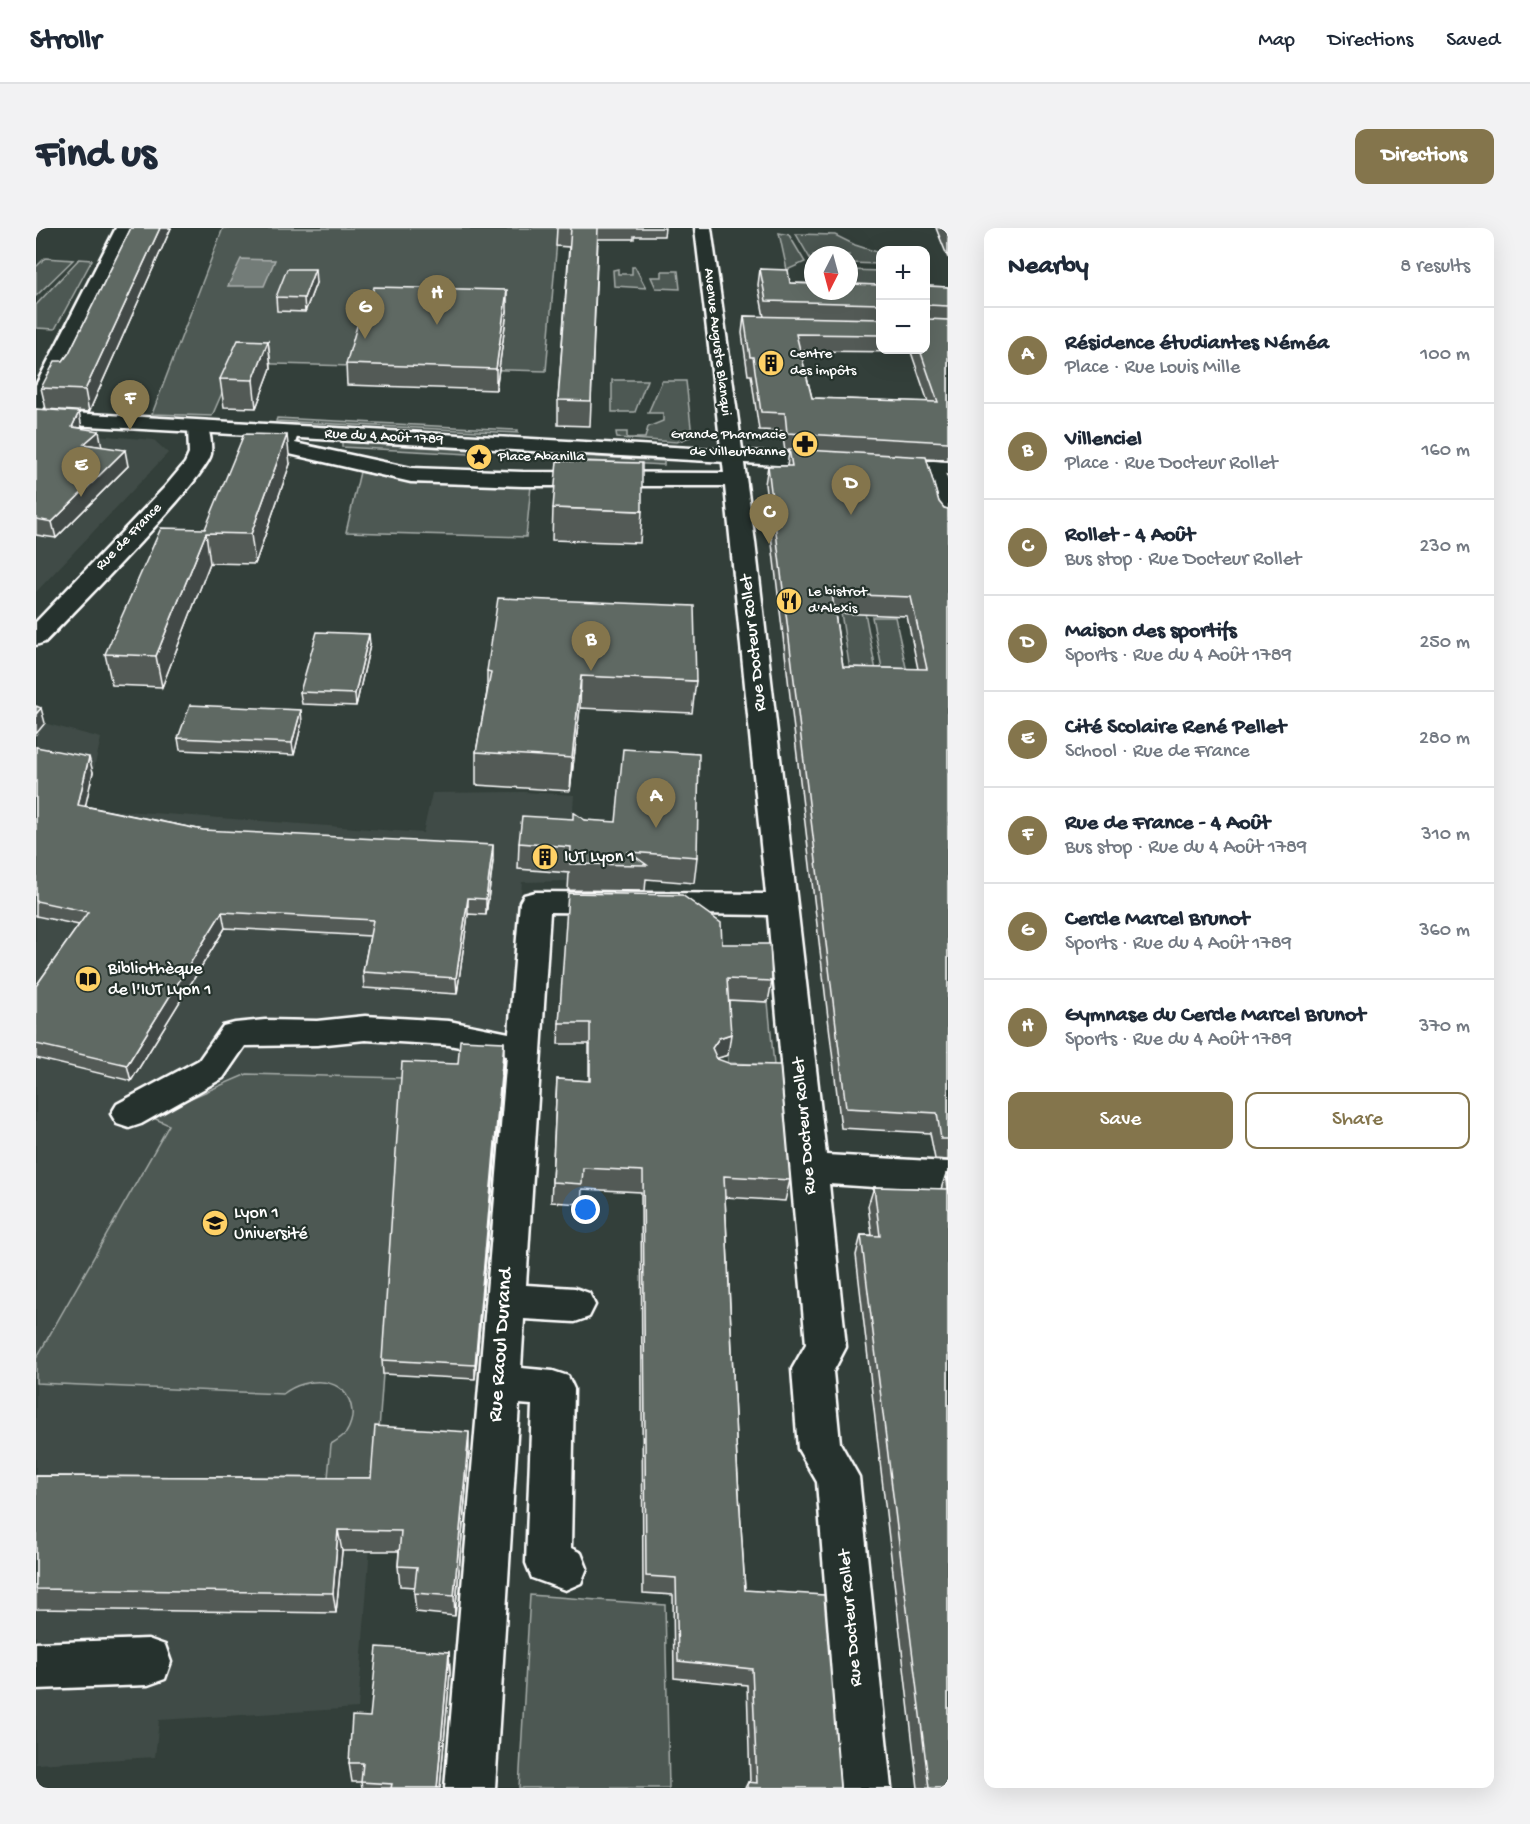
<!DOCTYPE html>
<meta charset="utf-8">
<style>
:root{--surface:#fff;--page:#f2f2f3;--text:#1f2937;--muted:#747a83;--line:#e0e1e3;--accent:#84754c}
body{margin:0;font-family:"Gochi Hand",sans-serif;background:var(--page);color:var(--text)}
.controls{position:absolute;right:18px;top:18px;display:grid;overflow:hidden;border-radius:12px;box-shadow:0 6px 24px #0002}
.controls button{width:54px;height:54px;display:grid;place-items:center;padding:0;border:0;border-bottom:2px solid var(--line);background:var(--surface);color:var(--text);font:30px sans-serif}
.compass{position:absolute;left:768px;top:18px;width:54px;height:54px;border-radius:50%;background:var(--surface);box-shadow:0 6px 24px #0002;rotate:186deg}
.you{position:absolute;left:550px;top:982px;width:21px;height:21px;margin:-15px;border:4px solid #fff;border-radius:50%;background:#1a73e8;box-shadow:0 0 0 9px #1a73e833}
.badge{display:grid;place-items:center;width:39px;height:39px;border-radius:50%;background:var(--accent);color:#fff;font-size:20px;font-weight:700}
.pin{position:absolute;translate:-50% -50px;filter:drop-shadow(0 2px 3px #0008)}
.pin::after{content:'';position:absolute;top:32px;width:21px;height:18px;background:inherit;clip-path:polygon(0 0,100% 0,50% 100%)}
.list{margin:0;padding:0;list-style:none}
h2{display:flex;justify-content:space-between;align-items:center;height:78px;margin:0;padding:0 24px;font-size:26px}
h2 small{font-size:20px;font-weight:400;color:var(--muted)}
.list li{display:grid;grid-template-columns:39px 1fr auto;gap:18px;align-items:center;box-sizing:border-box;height:96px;padding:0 24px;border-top:2px solid var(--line)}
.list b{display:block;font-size:22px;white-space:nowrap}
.list p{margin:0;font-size:20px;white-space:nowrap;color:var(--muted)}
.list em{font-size:20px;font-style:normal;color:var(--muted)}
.actions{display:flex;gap:12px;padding:18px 24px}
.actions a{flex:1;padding:14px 0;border:2px solid var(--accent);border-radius:12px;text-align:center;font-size:21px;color:var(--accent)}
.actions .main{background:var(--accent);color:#fff}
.map{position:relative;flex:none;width:912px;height:1560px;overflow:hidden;border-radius:12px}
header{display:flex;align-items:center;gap:36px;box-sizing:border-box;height:84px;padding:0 30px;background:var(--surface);border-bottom:2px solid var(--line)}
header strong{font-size:28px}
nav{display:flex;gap:33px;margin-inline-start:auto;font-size:21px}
.intro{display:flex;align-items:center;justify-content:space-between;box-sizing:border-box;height:144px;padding:0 36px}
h1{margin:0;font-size:42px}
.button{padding:15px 27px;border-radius:12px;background:var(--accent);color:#fff;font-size:21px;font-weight:700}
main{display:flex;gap:36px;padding:0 36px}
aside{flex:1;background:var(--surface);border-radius:12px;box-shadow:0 6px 24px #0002}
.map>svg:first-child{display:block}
</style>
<header>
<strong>Strollr</strong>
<nav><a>Map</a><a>Directions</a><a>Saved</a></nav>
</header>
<div class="intro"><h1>Find us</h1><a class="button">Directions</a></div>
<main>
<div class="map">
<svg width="912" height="1560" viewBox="0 0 912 1560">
<rect width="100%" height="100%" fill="#333f3a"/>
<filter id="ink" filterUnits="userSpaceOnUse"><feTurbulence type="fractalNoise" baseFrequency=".0167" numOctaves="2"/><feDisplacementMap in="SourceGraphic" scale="12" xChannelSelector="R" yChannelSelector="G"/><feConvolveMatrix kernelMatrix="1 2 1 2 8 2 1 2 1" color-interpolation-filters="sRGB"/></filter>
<g filter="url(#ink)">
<path fill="#404c47" d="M0 202 118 212 132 225 0 364Z
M0 493 65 510 49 580 387 605 396 565 487 564 538 567 532 653 486 654 468 829 424 827 423 851 355 1033 322 1480 123 1492 119 1529 0 1536Z"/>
<path fill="#4d5853" stroke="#a6aca9" stroke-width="1.5" d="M187 0H522L510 143 199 135 176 188 116 186Z
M743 5 753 7 769 34 751 42Z
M760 6 799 7 819 17 844 25V36L813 35V27H777L776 34Z
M9 30 37 32 0 68V39Z
M43 31 56 32 19 101 0 100V77Z
M596 39H599L610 60 578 58 577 42 582 41V46H596Z
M813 42 844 43V57H813Z
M626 43H642L644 61 620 60 615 49H626Z
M576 152H611L599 184H576Z
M626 153H650L656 208 641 214 581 210 580 204H591V210H609L612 199 627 193V185H612Z
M241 190 479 202H482V205L240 193Z
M306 214 452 223 451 227 306 219Z
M481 224 628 233V237L480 229Z
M324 244 382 256 495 258 490 309 310 304Z
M804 378 828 379 840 443 814 442Z
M836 389H859L875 462 850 461Z
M688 772 732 774 738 837 692 835Z
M211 846 368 850 338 1272H290L295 1216C300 1213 306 1209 310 1205 314 1199 317 1189 316 1183 312 1147 270 1148 247 1166L0 1155V1131L133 897 113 888Z
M494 1367 629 1377 633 1560H483Z"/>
<path fill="#737b78" stroke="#abb0ae" stroke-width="1.5" d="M205 31 239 32 228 58H192Z"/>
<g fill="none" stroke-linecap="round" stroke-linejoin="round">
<defs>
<path id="minor" d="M80 0H96L10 177 7 181 0 183V157Z
M659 0H675L719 314 790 927 912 934V964L793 956 810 1119 797 1144 804 1215 823 1249 855 1560H805L781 1254 762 1221 756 1141 770 1116 732 687 514 684 490 1057 539 1060 553 1065 559 1077 553 1089 539 1094 488 1091 485 1140 517 1143 532 1148 538 1161 535 1320 545 1325 551 1340 545 1355 529 1362 496 1350 490 1335 496 1177 483 1176 459 1560H409L471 828 413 817 329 812 281 817 209 818 187 850 105 896 93 900 81 896 75 886 81 876 163 832 187 798 199 795 229 792 281 793 329 788 413 793 473 805 484 674 488 667 499 664 730 666 689 258H487L375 254 245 224 237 215 246 200 253 198 260 200 263 204 259 215 375 240 487 244 688 245Z
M162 193 169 195C174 201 176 217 175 226 171 250 35 387 9 414L0 417V394L128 260 149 235 153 226 152 199 155 195Z
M897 233 905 234 912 253V298L904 296 901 291 886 239 889 234Z
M112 1411 129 1417 135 1434 129 1451 112 1457 0 1461V1415Z"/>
<path id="major" d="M0 183 796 228 804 229 807 234 804 239 796 240 0 195Z
M848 231 912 234V246L840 242 837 237 840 232Z"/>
</defs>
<use href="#minor" stroke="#fff" stroke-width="5"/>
<use href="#major" stroke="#fff" stroke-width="5"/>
<use href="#minor" fill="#26332d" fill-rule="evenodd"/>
<use href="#major" fill="#26332d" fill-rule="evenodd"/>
</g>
<path fill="#525a56" stroke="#fff" stroke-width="1.5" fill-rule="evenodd" d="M95 0H135L53 184 10 181 5 160 27 133 33 125Z
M521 0H629L628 8H598V11H562L554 198 522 197V172L533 19 520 18Z
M900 0H912V30Z
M724 41 754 55 844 57V122H890V58L912 59V232L890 231 903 274 908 280 912 281V932L899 931 894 905 805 900 729 256 732 238H751L753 223H749L746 203 723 202 715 147H712L706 105 708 88 728 89 722 57ZM764 123 875 124 892 174 776 170ZM799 385 871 388 882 441 807 439Z
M280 55 269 84 241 83 240 69Z
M471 83 460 162 311 157 310 136 328 91Z
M232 113 235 140 220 180 188 179 184 151Z
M0 181 46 200 66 219 92 238 20 310 0 307Z
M254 236 219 336 174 335 126 459 76 457 69 426 169 301Z
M517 280 606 283 604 315 516 312Z
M334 417 320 478 266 476 264 464Z
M451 443 660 453 656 485 544 480 534 563 440 557V524L451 464Z
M266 494 258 527 144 522 142 510Z
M0 519 57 544 49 578 167 602 457 633 450 687 432 686 421 766 328 760 327 744 334 708 189 700 95 853 0 830V758L43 697 0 688Z
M549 592 661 629 658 655 610 651 609 663 532 662 533 645 482 641 483 615Z
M686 716 736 753 732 774 693 772 692 827 681 830 754 952 749 973 689 969 701 1234 709 1362 804 1560H709L712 1554H714L711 1457 638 1450 637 1367 607 1365 605 964 546 961 545 976 515 974 521 851 553 853V816H522L523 795Z
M468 830 439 1151 347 1146 346 1132 422 836Z
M910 946H912V1560H882L820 1027 825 1007H836L832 978 838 959 905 961Z
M433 1225 419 1388 380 1384 378 1365 379 1359 364 1358 362 1338 363 1323H306L300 1385 0 1381V1248L335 1250Z
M413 1424 414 1445 404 1560H326L325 1554H316L313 1535 334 1489Z"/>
<path fill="#424a46" stroke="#fff" stroke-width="1.5" d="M124 0H135L53 184 49 162Z
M279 41 280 55 269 84 268 70Z
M471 62V83L460 162V141Z
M232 113 235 140 220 180 217 152Z
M43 184 46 200 36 199Z
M63 203 66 219 48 216Z
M251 207 254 236 219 336 215 306Z
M89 222 92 238 20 310 16 294Z
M170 305 174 335 126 459 120 428Z
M333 406 334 417 320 478 319 466Z
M545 448 544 480 534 563 536 530Z
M5 480 9 495 0 506V486Z
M265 482 266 494 258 527 256 515Z
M53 529 57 544 46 593 42 577Z
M457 617V633L450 687V671Z
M432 670V686L421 766 420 750Z
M186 684 189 700 95 853 91 837Z
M695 806 692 827 679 831 676 820 683 810Z
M468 814V830L439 1151V1137Z
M433 1204V1225L419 1388 418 1368Z
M302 1302 306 1323 300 1385 297 1365Z
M413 1424 414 1445 404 1560H401Z"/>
<path fill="#5f6964" stroke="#fff" stroke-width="1.5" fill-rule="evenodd" d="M95 0H124L49 162 5 160 19 133H27L33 125Z
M535 0H562L555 173 522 172Z
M251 41H279L268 70 240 69Z
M724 41 752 42 754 55 777 56V63H813V56L844 57V76L730 73Z
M890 58 912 59V78L892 77V91L912 92V214L751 205 749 185 725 184 717 129H714L708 88 844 91V107L760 106 776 170 902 174 884 122H890Z
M338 59 471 62 460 141 310 136 323 91H328Z
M202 112 232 113 217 152 184 151Z
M0 181 43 184 36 199 63 203 48 216 89 222 16 294 0 291Z
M208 206 251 207 215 306 170 305 120 428 69 426 125 300 169 301Z
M753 221 890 229 903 274 908 280 912 281V911H905L901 885 810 880 732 238H756ZM796 366 875 369 891 441 807 439Z
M521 233 606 235V283L517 280Z
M462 370 658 378 660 453 545 448 536 530 440 524 455 444 451 443Z
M281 404 333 406 319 466 264 464Z
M154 477 265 482 256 515 142 510Z
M0 478 5 480 0 486Z
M0 519 53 529 42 577 167 602 457 617 450 671 432 670 420 750 327 744 337 692 186 684 91 837 0 816V758L52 684 0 673Z
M587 521 663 526 661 629 593 624 611 637 534 636 535 619 483 615 486 588 537 591V584L549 592 580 594Z
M532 665 646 667 685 695 686 716H734L736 753 691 751 695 806 683 810 676 820 681 831 695 836 744 837 754 952 688 948 701 1234 709 1362 788 1367 804 1560H712V1554L721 1555 716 1441 642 1433 640 1350 610 1348 607 943 547 940 546 956 516 954 521 851 554 853V795H523Z
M424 812 468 814 439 1137 346 1132 366 834 422 836Z
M910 946H912V1560H893L825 1007 844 1008 838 959 912 961Z
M339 1198 433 1204 418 1368 378 1365 381 1339 362 1338 365 1303 302 1302 297 1365 0 1361V1248L335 1250Z
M341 1419 413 1424 401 1560H355L356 1556 325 1554 327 1535H313L316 1488 334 1489Z"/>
</g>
<defs>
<symbol id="building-disc" viewBox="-11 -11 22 22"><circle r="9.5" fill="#ffd166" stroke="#26332d"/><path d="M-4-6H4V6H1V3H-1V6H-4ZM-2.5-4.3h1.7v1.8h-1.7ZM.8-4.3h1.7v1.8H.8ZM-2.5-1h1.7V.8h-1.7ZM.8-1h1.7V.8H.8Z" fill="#111"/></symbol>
<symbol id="pharmacy-disc" viewBox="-11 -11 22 22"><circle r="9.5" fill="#ffd166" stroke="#26332d"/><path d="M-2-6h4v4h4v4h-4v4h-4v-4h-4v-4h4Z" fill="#111"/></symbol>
<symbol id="sight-disc" viewBox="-11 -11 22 22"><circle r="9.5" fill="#ffd166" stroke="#26332d"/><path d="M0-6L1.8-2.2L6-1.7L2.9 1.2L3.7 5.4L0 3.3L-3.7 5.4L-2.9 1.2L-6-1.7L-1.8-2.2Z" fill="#111"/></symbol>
<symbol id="restaurant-disc" viewBox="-11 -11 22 22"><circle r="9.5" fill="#ffd166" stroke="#26332d"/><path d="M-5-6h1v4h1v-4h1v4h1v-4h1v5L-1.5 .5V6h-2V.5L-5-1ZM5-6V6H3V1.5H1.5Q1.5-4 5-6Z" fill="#111"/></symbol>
<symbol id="library-disc" viewBox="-11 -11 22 22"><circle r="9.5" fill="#ffd166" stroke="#26332d"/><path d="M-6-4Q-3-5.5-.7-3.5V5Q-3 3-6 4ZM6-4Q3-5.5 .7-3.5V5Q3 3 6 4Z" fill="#111"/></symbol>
<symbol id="university-disc" viewBox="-11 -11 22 22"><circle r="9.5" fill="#ffd166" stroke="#26332d"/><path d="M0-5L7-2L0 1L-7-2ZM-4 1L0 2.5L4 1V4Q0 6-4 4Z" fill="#111"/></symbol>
</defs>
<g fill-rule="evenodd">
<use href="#building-disc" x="720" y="120" width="30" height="30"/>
<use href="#pharmacy-disc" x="754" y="201" width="30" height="30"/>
<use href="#sight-disc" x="428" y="214" width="30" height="30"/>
<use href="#restaurant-disc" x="738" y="358" width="30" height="30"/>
<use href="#building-disc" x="494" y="614" width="30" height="30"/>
<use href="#library-disc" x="37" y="736" width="30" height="30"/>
<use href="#university-disc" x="164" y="980" width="30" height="30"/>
</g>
<g text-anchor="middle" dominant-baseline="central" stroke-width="4.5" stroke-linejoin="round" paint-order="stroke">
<g font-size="15" fill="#fff" stroke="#26332d">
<text transform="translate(681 114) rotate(83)">Avenue Auguste Blanqui</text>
<text transform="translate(348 209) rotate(3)">Rue du 4 Août 1789</text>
<text transform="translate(93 309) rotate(-46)">Rue de France</text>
</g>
<g font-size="15" fill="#fff" stroke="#26332d" text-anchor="start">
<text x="754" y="126">Centre<tspan x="754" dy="17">des impôts</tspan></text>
<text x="750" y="207" text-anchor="end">Grande Pharmacie<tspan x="750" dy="17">de Villeurbanne</tspan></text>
<text x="462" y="229">Place Abanilla</text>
<text x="772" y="364">Le bistrot<tspan x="772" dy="17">d'Alexis</tspan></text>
</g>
<g font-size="18" fill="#fff" stroke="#26332d">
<text transform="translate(718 415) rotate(-96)">Rue Docteur Rollet</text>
<text transform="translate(769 898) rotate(-95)">Rue Docteur Rollet</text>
<text transform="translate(815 1390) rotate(-95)">Rue Docteur Rollet</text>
</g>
<g font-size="18" fill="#fff" stroke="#26332d" text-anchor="start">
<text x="528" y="629">IUT Lyon 1</text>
<text x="72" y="741">Bibliothèque<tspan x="72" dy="21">de l'IUT Lyon 1</tspan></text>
<text x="198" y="985">Lyon 1<tspan x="198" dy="21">Université</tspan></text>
</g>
<g font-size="21" fill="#fff" stroke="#26332d">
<text transform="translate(466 1117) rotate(-86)">Rue Raoul Durand</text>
</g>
</g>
</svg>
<div class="controls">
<button>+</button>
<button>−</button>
</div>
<svg class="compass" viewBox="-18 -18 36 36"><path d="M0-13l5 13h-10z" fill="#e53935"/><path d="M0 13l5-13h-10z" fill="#747a83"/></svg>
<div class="you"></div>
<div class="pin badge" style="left:620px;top:600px">A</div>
<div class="pin badge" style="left:555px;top:443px">B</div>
<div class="pin badge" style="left:733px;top:316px">C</div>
<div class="pin badge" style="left:815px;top:287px">D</div>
<div class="pin badge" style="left:45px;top:269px">E</div>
<div class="pin badge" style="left:94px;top:202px">F</div>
<div class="pin badge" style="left:329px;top:111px">G</div>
<div class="pin badge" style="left:401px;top:97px">H</div>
</div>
<aside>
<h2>Nearby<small>8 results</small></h2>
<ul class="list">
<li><span class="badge">A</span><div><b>Résidence étudiantes Néméa</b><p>Place · Rue Louis Mille</p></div><em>100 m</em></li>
<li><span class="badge">B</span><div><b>Villenciel</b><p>Place · Rue Docteur Rollet</p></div><em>160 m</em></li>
<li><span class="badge">C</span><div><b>Rollet - 4 Août</b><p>Bus stop · Rue Docteur Rollet</p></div><em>230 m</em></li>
<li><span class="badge">D</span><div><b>Maison des sportifs</b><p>Sports · Rue du 4 Août 1789</p></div><em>250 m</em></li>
<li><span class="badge">E</span><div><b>Cité Scolaire René Pellet</b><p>School · Rue de France</p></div><em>280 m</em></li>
<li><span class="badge">F</span><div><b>Rue de France - 4 Août</b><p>Bus stop · Rue du 4 Août 1789</p></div><em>310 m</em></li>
<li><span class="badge">G</span><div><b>Cercle Marcel Brunot</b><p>Sports · Rue du 4 Août 1789</p></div><em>360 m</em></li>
<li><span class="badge">H</span><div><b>Gymnase du Cercle Marcel Brunot</b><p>Sports · Rue du 4 Août 1789</p></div><em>370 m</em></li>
</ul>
<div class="actions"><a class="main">Save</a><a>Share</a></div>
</aside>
</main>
